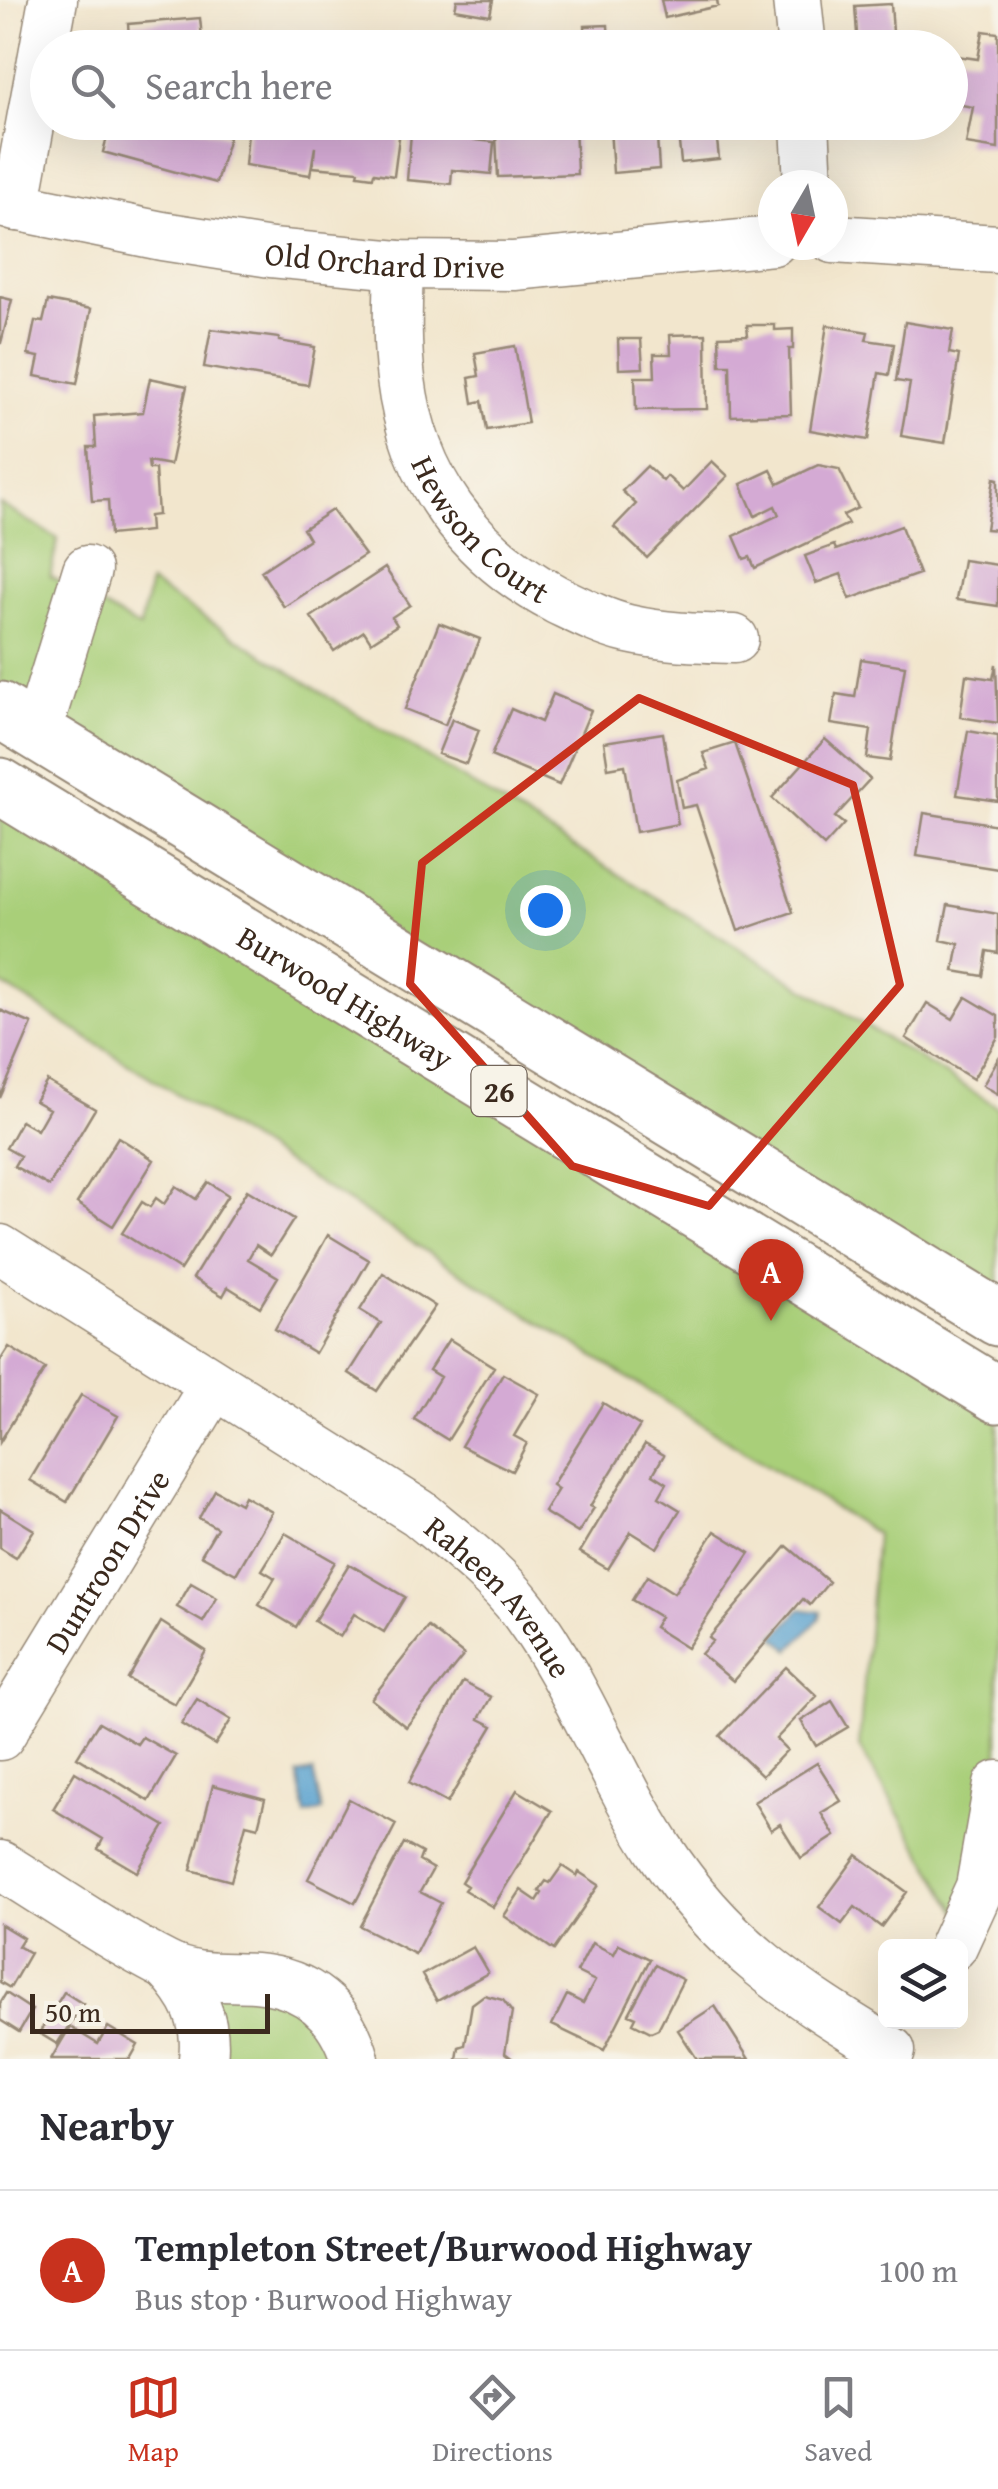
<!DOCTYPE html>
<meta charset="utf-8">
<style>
:root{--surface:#fff;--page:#f2f2f3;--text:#2b2b33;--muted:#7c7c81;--line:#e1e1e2;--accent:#c8321e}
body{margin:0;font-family:"Gentium Book Plus",serif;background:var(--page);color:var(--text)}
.controls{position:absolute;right:30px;bottom:30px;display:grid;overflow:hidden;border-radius:15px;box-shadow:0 10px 40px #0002}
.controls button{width:90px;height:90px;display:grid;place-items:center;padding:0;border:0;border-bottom:2px solid var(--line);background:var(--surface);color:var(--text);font:50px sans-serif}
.compass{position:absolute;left:758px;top:170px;width:90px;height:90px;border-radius:50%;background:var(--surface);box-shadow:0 10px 40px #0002;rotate:189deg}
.scale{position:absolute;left:30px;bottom:25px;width:240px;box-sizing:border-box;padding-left:10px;border:5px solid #3b2a1e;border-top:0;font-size:28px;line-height:35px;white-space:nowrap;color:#3b2a1e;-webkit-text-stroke:8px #f7f3e8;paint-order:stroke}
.you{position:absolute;left:545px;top:910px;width:35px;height:35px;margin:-25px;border:8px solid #fff;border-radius:50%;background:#1a73e8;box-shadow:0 0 0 15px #1a73e833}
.badge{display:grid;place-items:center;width:65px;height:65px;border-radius:50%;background:var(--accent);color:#fff;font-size:32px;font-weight:700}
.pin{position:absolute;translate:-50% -82px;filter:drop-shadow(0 2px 5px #0008)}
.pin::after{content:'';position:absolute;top:52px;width:35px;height:30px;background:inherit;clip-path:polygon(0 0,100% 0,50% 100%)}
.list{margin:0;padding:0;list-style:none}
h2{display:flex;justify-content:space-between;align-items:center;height:130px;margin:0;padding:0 40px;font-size:42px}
h2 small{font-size:32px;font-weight:400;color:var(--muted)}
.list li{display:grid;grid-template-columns:65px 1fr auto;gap:30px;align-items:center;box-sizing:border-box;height:160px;padding:0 40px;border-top:2px solid var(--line)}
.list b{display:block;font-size:38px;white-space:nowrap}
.list p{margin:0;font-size:32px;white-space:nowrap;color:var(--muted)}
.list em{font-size:32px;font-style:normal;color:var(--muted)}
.icon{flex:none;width:55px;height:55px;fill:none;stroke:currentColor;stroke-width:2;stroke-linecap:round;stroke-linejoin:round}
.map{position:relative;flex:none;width:998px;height:2059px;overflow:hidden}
.search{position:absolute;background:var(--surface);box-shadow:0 10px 40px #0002;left:30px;right:30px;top:30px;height:110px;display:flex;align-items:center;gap:25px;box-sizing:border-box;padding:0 35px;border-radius:55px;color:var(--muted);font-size:38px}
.sheet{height:290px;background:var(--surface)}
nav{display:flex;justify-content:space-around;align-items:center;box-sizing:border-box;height:140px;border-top:2px solid var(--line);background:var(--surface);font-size:28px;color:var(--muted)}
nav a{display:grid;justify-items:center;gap:5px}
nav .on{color:var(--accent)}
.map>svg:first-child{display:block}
</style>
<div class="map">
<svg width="998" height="2059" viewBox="0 0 998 2059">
<rect width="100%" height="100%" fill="#f7f3e8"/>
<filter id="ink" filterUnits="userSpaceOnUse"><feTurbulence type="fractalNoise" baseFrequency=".01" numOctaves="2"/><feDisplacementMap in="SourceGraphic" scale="20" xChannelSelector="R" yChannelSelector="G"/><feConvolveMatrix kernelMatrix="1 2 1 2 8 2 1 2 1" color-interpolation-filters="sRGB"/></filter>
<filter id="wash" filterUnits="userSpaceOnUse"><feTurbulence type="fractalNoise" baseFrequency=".0048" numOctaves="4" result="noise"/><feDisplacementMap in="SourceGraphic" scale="40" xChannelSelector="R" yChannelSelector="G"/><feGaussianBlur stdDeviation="2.25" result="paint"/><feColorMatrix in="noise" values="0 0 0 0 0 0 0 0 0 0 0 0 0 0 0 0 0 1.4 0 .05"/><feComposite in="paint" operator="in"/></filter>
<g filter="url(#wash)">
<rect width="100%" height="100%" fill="#f2e6cd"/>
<path fill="#a9cf79" stroke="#727c4c" stroke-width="2.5" d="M0 504 58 539 50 576 140 628 150 583 326 695 998 1107V1318L0 710Z
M0 795 998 1395V1785L965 1924 859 1747 876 1534 0 983Z
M203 1977 256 1978 355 2059H203Z"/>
<path fill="#58a1cf" stroke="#4a6676" stroke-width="2.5" d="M801 1609 821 1612 820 1618 790 1650 775 1637Z
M313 1772 322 1811 306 1815 298 1775Z"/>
<g id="blocks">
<path fill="#d4aad4" d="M457 0H493L490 15 455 9Z
M661 0H717L718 6 665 18Z
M891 4 893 32H906L907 48H858L855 6Z
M200 18 203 48H130L128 24Z
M608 25 609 48H586L585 26Z
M983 31 998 33V149L966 144 973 107 950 103V55L978 59Z
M111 122H177L229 137 216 183 103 152Z
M249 122H309L308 133 318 135 319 125 328 126V122H401L394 176 374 173 373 177 358 175 359 171 313 167 315 147 310 175 245 165Z
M412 122H456L454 138 494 142 491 174 452 170 451 184 407 180Z
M528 122H575L577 174 498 177 496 136 528 135Z
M584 122H656L659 169 613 173 610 128 585 130Z
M677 122H724L725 139 717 140 719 159 681 163Z
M0 297 12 300 1 343H0Z
M48 301 91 309 77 384 35 376 39 357 28 355 35 321 43 322Z
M905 322 953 330 949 353 959 355 945 443 901 436 910 383 896 381Z
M747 325H775V330L793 329V349H789L791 414 731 416 730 365H720L719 336 748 335Z
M827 325 868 332 866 340 894 344 889 375 879 373 868 440 810 430Z
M211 329 279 338V341L315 347 308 385 204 367Z
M706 334 707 409 636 410 635 377H655L654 354H671L670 335Z
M618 339H641L643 368 619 369Z
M515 346 528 423 487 430 482 401 473 403 469 378 479 376 475 353Z
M150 378 187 386 170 465 148 461 149 469H155L158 515 149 516 150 531 110 535 108 500 92 501 88 447H96L94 416 143 412Z
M712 461 728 476 647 558 614 527 636 504 622 491 647 466 663 481 667 476 683 491Z
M818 465 839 469 858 508 843 515 848 524 755 568 750 557 744 559 734 536 779 515 775 506 755 516 741 484 771 470 778 484Z
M994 478 998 479V530L986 529Z
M332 510 365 555 284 607 261 571 309 539 303 529Z
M901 526 919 574 850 599 841 574 816 583 805 556 834 545 836 550Z
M963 560 998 565V606L956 600Z
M385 568 410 605 392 617 397 625 371 642 364 631 334 651 311 617Z
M439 623 480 639 445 725 405 709Z
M861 659 905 666 890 761 867 758 871 730 831 724 836 694 855 697Z
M996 664 998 723 960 717 966 675 993 679Z
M553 694 591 710 559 785 491 756 511 709 541 722Z
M452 719 479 730 466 764 438 754Z
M968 731 998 736V801L957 795Z
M663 733 678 824 636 832 625 765 608 768 604 742Z
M825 739 870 779 835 817 844 824 824 846 772 798Z
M735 743 793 912 738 931 696 805 682 808 677 780 709 769 703 753Z
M924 813 998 825V869L917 856Z
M948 905 998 914V953L987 951 983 976 954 971 959 944 941 940Z
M966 997 998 1016V1037L973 1079 906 1038 927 1003 953 1019Z
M0 1010 32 1024 0 1098Z
M998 1059V1094L983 1085Z
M47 1081 95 1109 49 1186 14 1166 20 1156 6 1148 21 1121 37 1130 49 1109 35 1101Z
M118 1137 154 1160 113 1226 77 1203Z
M208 1182 228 1195 180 1270 122 1233 142 1202 150 1207 156 1198 164 1204 176 1186 196 1199Z
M247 1190 294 1219 271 1255 256 1245 248 1259 278 1277 260 1307 228 1287 223 1296 193 1278Z
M328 1235 369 1260 315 1353 275 1329Z
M383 1273 435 1306 377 1391 349 1373 381 1323 360 1310Z
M449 1339 494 1367 448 1440 414 1419 440 1377 429 1370Z
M9 1347 45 1369 0 1442V1361Z
M503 1374 539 1394 514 1436 527 1443 512 1471 461 1446Z
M81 1395 118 1416 67 1502 30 1480Z
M603 1403 640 1426 590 1506 594 1508 578 1533 544 1512 558 1489 552 1485Z
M645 1444 664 1455 653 1474 667 1483 659 1497 680 1510 657 1548 631 1532 608 1569 580 1552Z
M215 1490 240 1504 244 1496 272 1512 236 1574 201 1555 217 1528 199 1518Z
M0 1509 34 1530 16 1558 0 1548Z
M715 1531 750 1553 687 1648 654 1627 660 1617 632 1600 647 1576 674 1593Z
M285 1533 335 1562 296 1627 259 1605 275 1578 262 1570Z
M787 1546 829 1582 810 1605 803 1599 733 1681 701 1654 713 1641 709 1638Z
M349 1564 405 1597 384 1632 354 1614 340 1637 314 1621Z
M191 1583 217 1598 203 1622 177 1607Z
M161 1622 206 1651 175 1704 128 1679Z
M428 1627 464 1655 406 1727 371 1699Z
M786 1667 817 1696 776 1739 787 1750 762 1776 720 1736Z
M463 1682 491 1697 479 1719 493 1726 447 1803 409 1782Z
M197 1699 231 1720 215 1745 181 1724Z
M832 1701 848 1727 816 1746 801 1721Z
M99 1722 137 1744 142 1737 176 1756 149 1801 77 1757Z
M817 1763 841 1801 821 1813 835 1836 801 1858 780 1824 771 1830 754 1802Z
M75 1772 165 1826 137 1872 98 1849 103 1839 53 1809Z
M213 1785 265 1799 258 1827 246 1824 231 1881 191 1870Z
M517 1790 552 1811 493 1907 464 1890 467 1886 461 1882Z
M349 1799 396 1824 355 1903 308 1879Z
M404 1843 422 1853 419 1861 433 1869 420 1892 441 1903 415 1954 360 1926Z
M857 1855 907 1892 881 1927 855 1907 842 1924 819 1907Z
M562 1866 577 1876 579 1872 599 1885 554 1950 504 1916 521 1890 537 1901 542 1893 539 1891 546 1881 550 1883Z
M0 1924 23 1938 18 1946 30 1953 10 1988 0 1982Z
M592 1943 614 1954 619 1944 650 1959 604 2050 552 2025 567 1995 583 2003 595 1981 577 1972Z
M473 1947 488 1973 437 2001 422 1975Z
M655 1965 683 1980 658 2029 651 2032 633 2023 636 2017 629 2014Z
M64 1992 83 2004 57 2044 39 2033Z
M6 1993 32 2010 19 2032 0 2020V2003Z
M484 1995 503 2000 512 2012 505 2053 513 2059H457L459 2047 465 2045 472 2004Z
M715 2006 749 2059H697L678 2030Z
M70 2027 98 2044 108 2027 138 2045 130 2059H51Z"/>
</g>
</g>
<g filter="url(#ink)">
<use href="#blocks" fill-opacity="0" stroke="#968876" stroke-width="2.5"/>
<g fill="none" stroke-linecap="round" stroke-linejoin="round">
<defs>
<g id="minor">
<path d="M797 0 802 48"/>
<path d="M805 122 808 185"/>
<path id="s1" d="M0 203 162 236 271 253 399 265 514 266 773 241"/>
<path d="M15 207 53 0"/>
<path d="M833 239 998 249"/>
<path id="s2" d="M399 265C398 303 396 341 401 379 413 478 469 554 557 600 580 611 603 623 628 629 663 637 698 638 734 639"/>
<path d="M37 732 87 570"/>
<path id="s3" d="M0 1249 419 1513C455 1543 496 1574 524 1611 578 1685 609 1772 659 1849 722 1946 794 1993 891 2051"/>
<path id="s4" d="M0 1736 214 1385"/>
<path d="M0 1865C54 1898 108 1936 165 1965 193 1980 224 1976 255 1978 307 1982 341 2010 355 2059"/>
<path d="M953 1946 980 1887 998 1785"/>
<path d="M168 1967C193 1994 208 2020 203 2059"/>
</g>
<g id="highway">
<path d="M0 710 998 1318"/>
<path id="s5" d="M0 786 998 1395"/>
</g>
</defs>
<use href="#minor" stroke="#968876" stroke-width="51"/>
<use href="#highway" stroke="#968876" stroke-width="59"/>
<use href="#minor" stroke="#fff" stroke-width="48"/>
<use href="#highway" stroke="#fff" stroke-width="55"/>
</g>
</g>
<path fill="none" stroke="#c8321e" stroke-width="8" stroke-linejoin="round" d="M639 698 853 785 900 985 709 1206 572 1166 410 984 422 863Z"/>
<g text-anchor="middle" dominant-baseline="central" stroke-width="8" stroke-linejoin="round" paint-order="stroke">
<rect fill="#f7f3e8" stroke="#73665b" stroke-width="2.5" x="471.5" y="1066" width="55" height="50" rx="8"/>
<g font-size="30" font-weight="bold" fill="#3b2a1e">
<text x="499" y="1091">26</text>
</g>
<g font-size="32" fill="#3b2a1e" stroke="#f7f3e8">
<text stroke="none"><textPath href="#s1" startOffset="390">Old Orchard Drive</textPath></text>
<text stroke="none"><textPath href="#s2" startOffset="290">Hewson Court</textPath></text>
<text stroke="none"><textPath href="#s5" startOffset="405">Burwood Highway</textPath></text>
<text stroke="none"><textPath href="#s4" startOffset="205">Duntroon Drive</textPath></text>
<text stroke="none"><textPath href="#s3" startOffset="612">Raheen Avenue</textPath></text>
</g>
</g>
</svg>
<div class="controls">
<button><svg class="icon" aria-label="layers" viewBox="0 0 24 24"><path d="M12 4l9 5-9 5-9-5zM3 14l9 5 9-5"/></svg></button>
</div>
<svg class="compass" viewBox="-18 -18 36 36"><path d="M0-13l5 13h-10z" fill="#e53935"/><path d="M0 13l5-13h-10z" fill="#7c7c81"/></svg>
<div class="scale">50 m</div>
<div class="you"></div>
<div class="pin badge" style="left:771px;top:1321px">A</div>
<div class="search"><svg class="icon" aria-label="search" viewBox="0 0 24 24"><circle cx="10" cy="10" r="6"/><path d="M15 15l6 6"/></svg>Search here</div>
</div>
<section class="sheet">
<h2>Nearby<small></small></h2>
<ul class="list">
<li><span class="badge">A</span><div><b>Templeton Street/Burwood Highway</b><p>Bus stop · Burwood Highway</p></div><em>100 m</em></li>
</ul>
</section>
<nav>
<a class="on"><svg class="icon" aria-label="map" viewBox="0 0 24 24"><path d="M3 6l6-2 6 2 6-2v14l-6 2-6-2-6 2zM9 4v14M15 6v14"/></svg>Map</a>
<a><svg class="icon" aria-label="directions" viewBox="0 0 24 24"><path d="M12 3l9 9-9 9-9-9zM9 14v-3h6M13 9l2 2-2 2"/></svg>Directions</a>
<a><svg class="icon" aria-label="saved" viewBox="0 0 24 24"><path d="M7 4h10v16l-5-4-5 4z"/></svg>Saved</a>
</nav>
